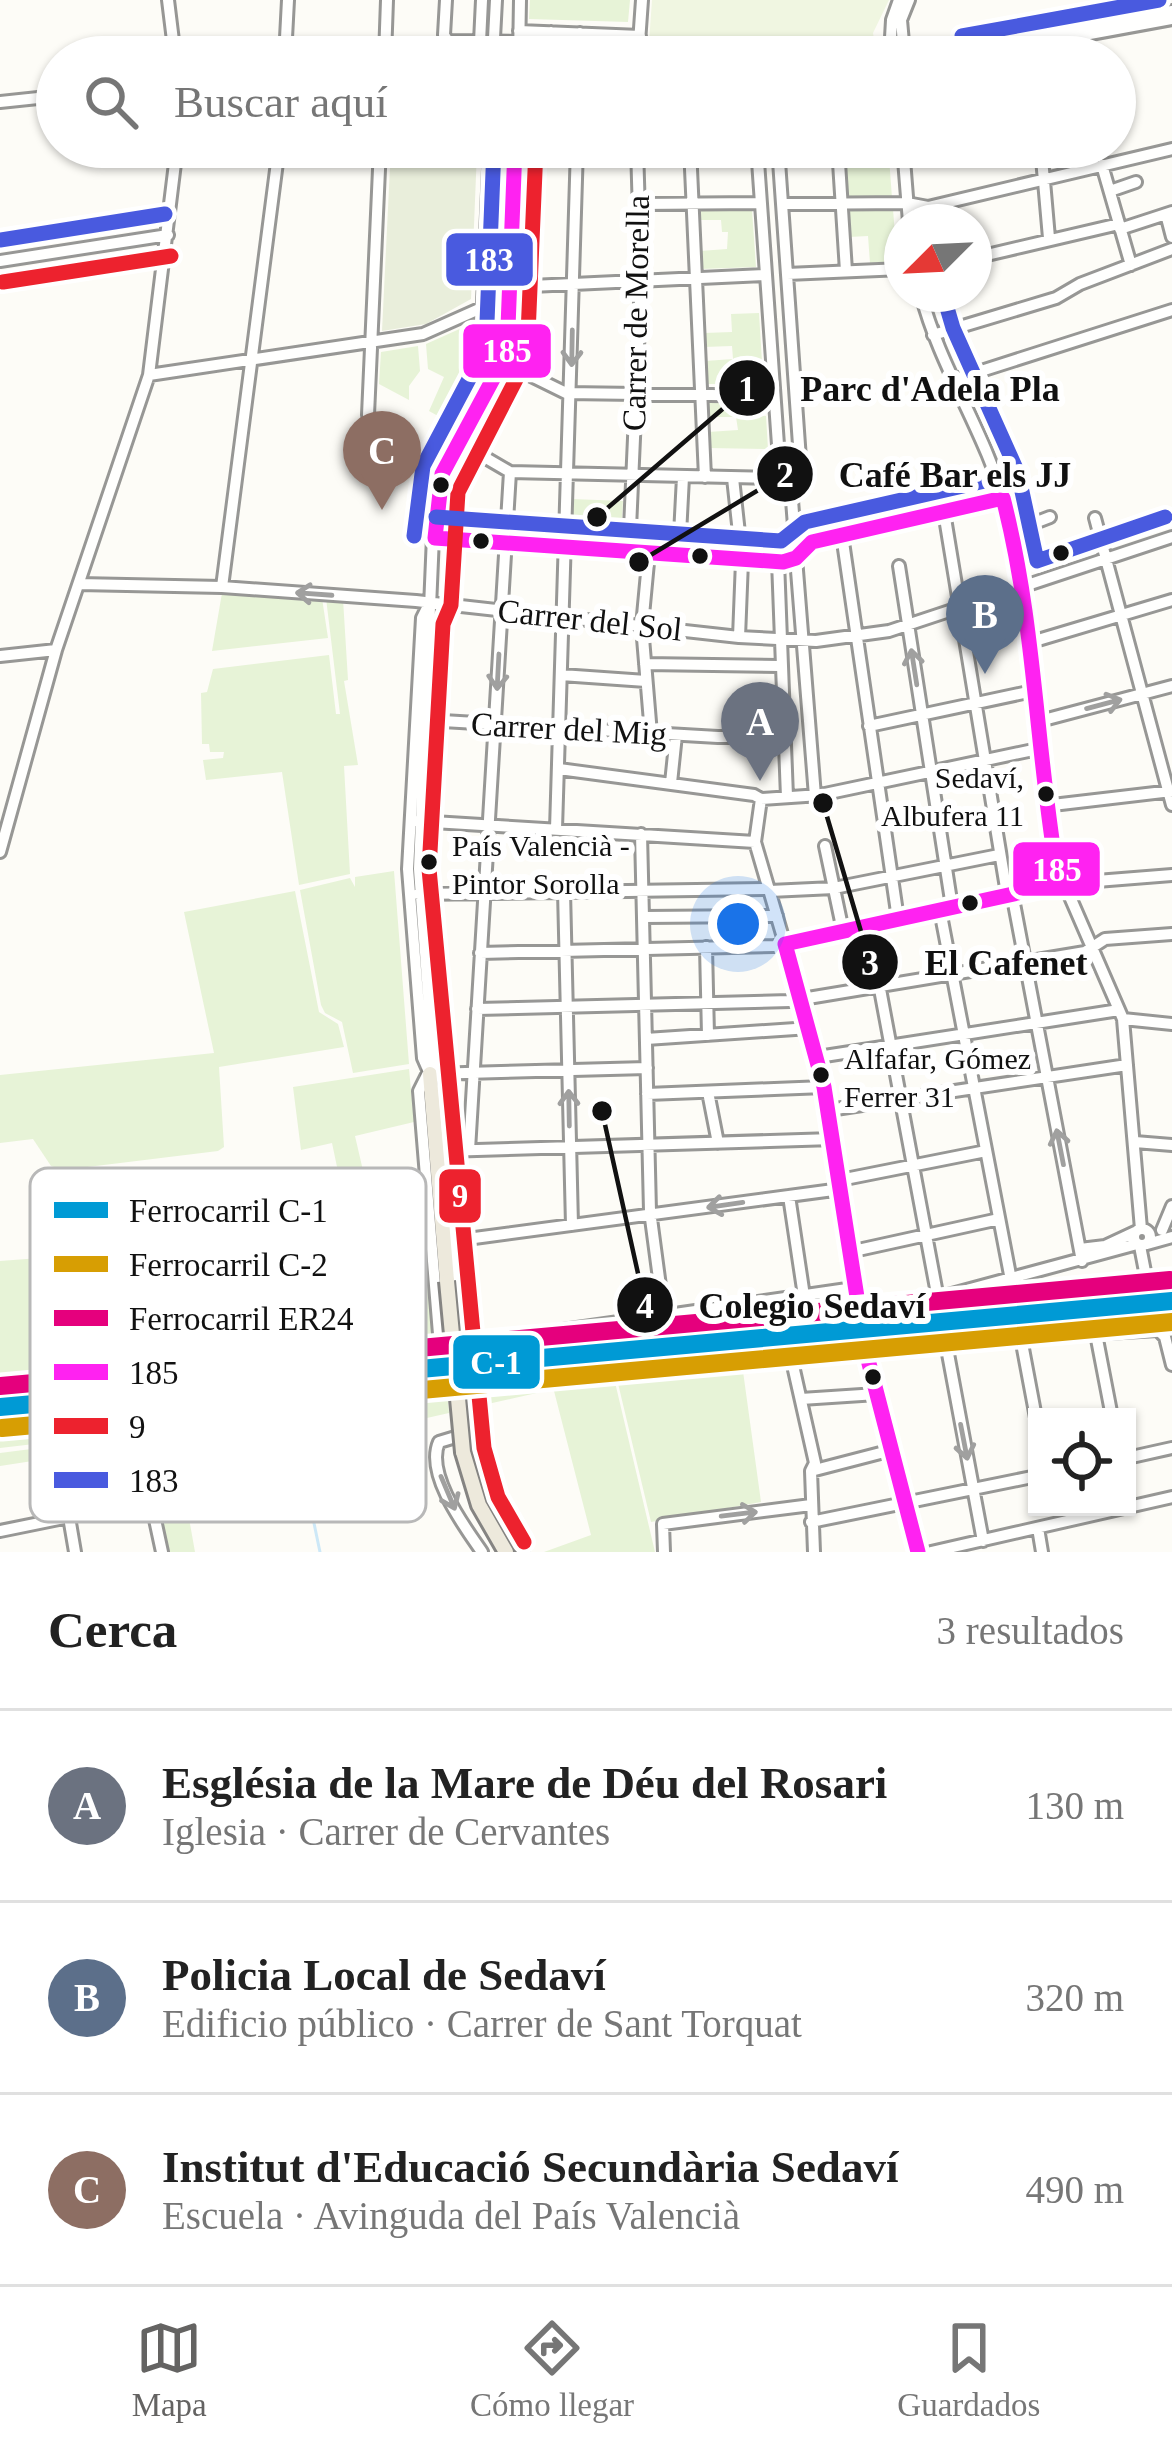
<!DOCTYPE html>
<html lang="es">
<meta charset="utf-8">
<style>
:root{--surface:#fff;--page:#f2f2f2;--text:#222;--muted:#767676;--line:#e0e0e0;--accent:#646362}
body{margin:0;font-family:Georgia,serif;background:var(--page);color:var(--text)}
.controls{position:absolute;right:36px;bottom:36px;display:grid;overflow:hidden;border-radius:0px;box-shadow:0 3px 9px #0004}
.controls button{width:108px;height:108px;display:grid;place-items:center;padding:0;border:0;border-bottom:3px solid var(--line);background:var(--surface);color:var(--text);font:60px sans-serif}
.compass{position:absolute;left:884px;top:204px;width:108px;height:108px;border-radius:50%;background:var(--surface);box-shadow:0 3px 9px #0004;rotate:246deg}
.you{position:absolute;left:738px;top:924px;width:42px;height:42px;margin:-30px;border:9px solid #fff;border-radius:50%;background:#1a73e8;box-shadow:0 0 0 18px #1a73e833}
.badge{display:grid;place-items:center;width:78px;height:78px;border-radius:50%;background:var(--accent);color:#fff;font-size:39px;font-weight:700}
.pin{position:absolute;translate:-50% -99px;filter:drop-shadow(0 3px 6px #0008)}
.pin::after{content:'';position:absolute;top:63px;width:42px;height:36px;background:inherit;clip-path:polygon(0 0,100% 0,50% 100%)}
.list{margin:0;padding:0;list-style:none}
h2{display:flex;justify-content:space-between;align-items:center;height:156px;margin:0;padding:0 48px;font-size:51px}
h2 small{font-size:39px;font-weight:400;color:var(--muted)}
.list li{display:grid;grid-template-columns:78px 1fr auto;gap:36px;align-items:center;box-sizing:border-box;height:192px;padding:0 48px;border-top:3px solid var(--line)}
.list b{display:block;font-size:45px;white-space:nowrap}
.list p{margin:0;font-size:39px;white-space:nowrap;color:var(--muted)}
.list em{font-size:39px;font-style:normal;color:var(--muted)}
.icon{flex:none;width:66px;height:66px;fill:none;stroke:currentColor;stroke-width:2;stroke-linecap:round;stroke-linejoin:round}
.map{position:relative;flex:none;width:1172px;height:1552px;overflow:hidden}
.search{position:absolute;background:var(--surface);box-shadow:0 3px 9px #0004;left:36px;right:36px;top:36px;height:132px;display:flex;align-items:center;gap:30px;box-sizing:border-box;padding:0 42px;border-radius:66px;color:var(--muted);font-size:45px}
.sheet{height:732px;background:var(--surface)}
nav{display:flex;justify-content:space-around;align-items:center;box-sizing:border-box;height:168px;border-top:3px solid var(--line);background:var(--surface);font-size:33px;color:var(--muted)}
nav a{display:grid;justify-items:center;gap:6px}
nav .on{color:var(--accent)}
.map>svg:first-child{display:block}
</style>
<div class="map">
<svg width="1172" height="1552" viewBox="0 0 1172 1552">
<rect width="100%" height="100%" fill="#fdfcf7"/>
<path fill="#e7f3d7" d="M530 0H630L628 22 529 19Z
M843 147H862L863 157H889L892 198H846Z
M893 209 897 261 870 263 868 236 849 237 847 210Z
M699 210H752L756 267 701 269 700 251 727 249 728 232H722L721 220H699Z
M759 313 762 362 734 363 735 382H764V391H735L734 384H706L705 361 733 359 732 346 704 347V333L732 332 731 314Z
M464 327 470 330 466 361 438 416 429 411 444 377 428 369 426 344Z
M418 346 420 371 409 386V400L379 384 381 352Z
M707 401 736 402 737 415 766 416 768 449 709 448 708 432 738 430 736 417H707Z
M572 499 623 501 621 534 572 532Z
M222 593 322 598 328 638 212 651Z
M326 598 343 599 348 680 344 681 358 765 344 766 350 874 299 885 282 772 206 780 203 760 223 758 224 752H210L209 744H202L201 693 207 692 213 669 329 655 336 714H340Z
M394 871 409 1064 353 1073 342 1022 325 1013 321 1005 300 890 350 878 355 887V877Z
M295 891 319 1012 338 1024 344 1047 219 1067 224 1147 218 1151 63 1170 51 1166 33 1139 0 1143V1075L214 1053 184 912Z
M409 1069 414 1122 355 1136 374 1218 349 1224 332 1143 301 1150 293 1087Z
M421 1208 433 1343 355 1350 344 1299 389 1289 374 1219Z
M53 1257 54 1284 128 1277 135 1367 0 1383V1261Z
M742 1364 761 1502 651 1522 616 1375 470 1408 468 1391 611 1367 679 1376Z
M440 1376V1382H447V1385L344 1400 321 1394 120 1434 0 1448V1415Z
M614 1378 655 1552H544L591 1535 554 1391Z
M447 1390 449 1413 387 1427 380 1423 355 1429 348 1425 344 1404Z
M317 1399 338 1407 342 1431 317 1438 316 1433 298 1437 302 1458 149 1495 144 1491 119 1492 122 1483 117 1448 0 1466V1453L149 1434 233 1413Z
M184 1490 195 1552H166L154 1498Z"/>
<path fill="#e9eedb" d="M391 147H473L477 151 471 299 426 324 382 331Z"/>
<path fill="#f0f6e1" d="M652 0H889L873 33 877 57H648Z"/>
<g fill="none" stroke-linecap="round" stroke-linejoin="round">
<path stroke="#cde8f7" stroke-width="3" d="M291 1413 320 1552"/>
<defs>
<path id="minor" d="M168 0 175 57
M446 0 444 35 448 41 519 42
M519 31 640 36
M480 42 482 0
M904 54 901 20 909 0
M890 55 892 20 899 0
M285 57 288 0
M385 57 387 0
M493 57 496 0
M519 57 520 0
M550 57 551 32
M579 57 580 33
M638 57 642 0
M907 57 1172 11
M966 57 1172 19
M0 102 57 96
M690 147 705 477
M757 147 779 459 791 487 795 539
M778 147 800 459 795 478
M838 147 846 271
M903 147 909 222
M1041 147 1049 238
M1102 165 1131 265
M1110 191 1136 182
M638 204 760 203
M782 204 907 203 928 207 1172 149
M1166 214 1172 237
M1120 229 1172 212
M974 258 1119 224
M0 261 168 235
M787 274 902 269
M921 294C940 369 987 434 1006 509 1037 632 1032 760 1059 884
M933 335 1056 298 1080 284 1172 249
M505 363 566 393 774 396
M149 375 423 334 531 286 766 275
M953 380 1172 310
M368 415 380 147
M443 433 510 472 775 478 798 472
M733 478 742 561 739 637
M440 479 505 363 515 147
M944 512 1007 894
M1095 518 1172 805
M1011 532 1050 517
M842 535 898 919
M435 538 783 562 796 558 812 542
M807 542 1003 498
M629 551 641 280 637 147
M649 552 642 626 651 734
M679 554 683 477
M764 558 781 543 798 540
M796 558 815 796
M778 561 787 797
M899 566 952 907
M79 584 222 587 416 601 739 637 816 641 889 631 1172 537
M222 587 279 147
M1028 643 1172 600
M0 656 56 650
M645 664 779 666
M561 675 646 681
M426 720 718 737H784
M1036 722 1172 686
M869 726 1033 691
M559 769 754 795 761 799 820 795 1038 749
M671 783 676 735
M761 799 755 842 818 1057 861 1329 918 1552
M1044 806 1172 791
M417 821 755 842
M556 829 577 147
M641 834 650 1211 664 1316
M825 846 843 931
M0 852 56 650 149 375 177 147
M1064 883 1123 1019 1141 1229
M564 891 572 1225
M770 891 834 888 999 855
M1012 893 1082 1261
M418 894 769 889
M940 910 1011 1280
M644 917 777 916
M868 925 938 1299
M706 947 708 1035
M480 953 774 946 1059 884 1172 875
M477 1009 790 1001 1085 952 1105 939 1172 934
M1123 1019 1172 1024
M646 1039 810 1028
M818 1057 1119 1010
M430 1074 423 1058 408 869 422 618 430 602
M430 1074 647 1068
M438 1091 461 1344
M708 1092 718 1143
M647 1094 824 1087
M829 1110 1127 1065
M1135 1142 1172 1145
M469 1150 510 472
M444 1151 833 1139
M840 1180 986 1151
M789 1196 804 1296
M1134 1237a8 8 0 1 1 16 0a8 8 0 1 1-16 0Z
M1162 1230 1172 1206
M452 1241 841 1189
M1147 1244 1172 1237
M1140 1246 1149 1292 1172 1290
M1080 1249 1105 1246 1135 1232
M849 1252 999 1219
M859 1319 1137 1244
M1096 1334 1112 1417
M1021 1338 1037 1423
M946 1343 983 1541
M440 1346 419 1091 433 1063 419 869 436 465 443 433 469 385 481 347 490 147
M0 1386 138 1370 466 1344 854 1288
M801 1399 877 1394
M1127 1458 1172 1448
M811 1471 892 1450
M69 1517 75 1552
M811 1522 1037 1476
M1038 1528 1042 1552
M0 1531 69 1517 73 1510 145 1493 151 1501 162 1552
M482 1552C464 1526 425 1474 439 1442L472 1432 486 1443 501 1511 523 1552
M664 1552 663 1524 811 1505
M814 1552 811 1471 815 1463 792 1361 799 1351 1158 1330 1165 1337 1172 1365
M931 1552 1172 1497"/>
<path id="major" d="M430 1074 447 1281
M463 1452 479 1505 506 1552"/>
</defs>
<use href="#minor" stroke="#979795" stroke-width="16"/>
<use href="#major" stroke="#858482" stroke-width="20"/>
<use href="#minor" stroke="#fffffe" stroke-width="10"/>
<use href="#major" stroke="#ede9dc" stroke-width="14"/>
<defs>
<path id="rail" d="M1084 1314 1172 1313
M761 1338 826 1337
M0 1403 646 1344 731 1341"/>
</defs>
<use href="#rail" stroke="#d9c6c7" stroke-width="8"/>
<use href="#rail" stroke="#fff" stroke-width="3" stroke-dasharray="9" stroke-linecap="butt"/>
<defs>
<path id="major-bridge" d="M447 1281 463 1452"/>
</defs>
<use href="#major-bridge" stroke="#858482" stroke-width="20" stroke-linecap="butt"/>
<use href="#major-bridge" stroke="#ede9dc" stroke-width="14"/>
<defs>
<path id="bus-1" d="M1003 498C1036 625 1036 756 1059 884
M435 538 783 562 796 558 812 542 1003 498
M435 538 442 474 507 353 515 147
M785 944 824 1087 865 1348 918 1552
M785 944 1059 884"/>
<path id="bus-2" d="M3 282 171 256
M524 1542 498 1497 484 1448 429 869 443 624 451 605 458 492 527 358 536 148"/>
<path id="bus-3" d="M962 36 1159 0
M0 240 165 214
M943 294 953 328 1018 473 1037 561 1165 517
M436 517 781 541 805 522 998 478
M414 536 423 466 486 347 494 147"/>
</defs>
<use href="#bus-1" stroke="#fff" stroke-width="24"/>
<use href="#bus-2" stroke="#fff" stroke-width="24"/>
<use href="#bus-3" stroke="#fff" stroke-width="24"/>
<use href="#bus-1" stroke="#ff22f1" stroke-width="15"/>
<use href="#bus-2" stroke="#ed222e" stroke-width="15"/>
<use href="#bus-3" stroke="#495adf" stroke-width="15"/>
<defs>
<path id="rail-1" d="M0 1407 1172 1301"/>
<path id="rail-2" d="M2 1428 1172 1322"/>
<path id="rail-3" d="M0 1386 1170 1280"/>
</defs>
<use href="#rail-1" stroke="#fff" stroke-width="27"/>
<use href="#rail-2" stroke="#fff" stroke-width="27"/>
<use href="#rail-3" stroke="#fff" stroke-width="27"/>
<use href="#rail-1" stroke="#009ad5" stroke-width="18"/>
<use href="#rail-2" stroke="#d79e03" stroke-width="18"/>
<use href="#rail-3" stroke="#e5007d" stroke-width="18"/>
</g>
<defs><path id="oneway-shaft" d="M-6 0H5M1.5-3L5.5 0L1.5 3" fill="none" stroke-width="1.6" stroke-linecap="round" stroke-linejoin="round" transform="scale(3)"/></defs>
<g stroke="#a0a09f">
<use href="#oneway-shaft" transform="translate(572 348) rotate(91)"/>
<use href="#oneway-shaft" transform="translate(314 594) rotate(-176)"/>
<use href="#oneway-shaft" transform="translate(914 667) rotate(-99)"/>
<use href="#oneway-shaft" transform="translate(498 672) rotate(93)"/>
<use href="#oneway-shaft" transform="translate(1104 704) rotate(-15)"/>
<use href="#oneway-shaft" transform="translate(569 1108) rotate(-91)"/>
<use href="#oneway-shaft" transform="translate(1060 1147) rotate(-101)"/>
<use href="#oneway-shaft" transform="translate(725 1205) rotate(172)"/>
<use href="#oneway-shaft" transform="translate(964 1442) rotate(79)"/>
<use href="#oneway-shaft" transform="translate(448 1493) rotate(67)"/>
<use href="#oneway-shaft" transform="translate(739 1514) rotate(-7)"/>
</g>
<g fill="#111" stroke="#fff" stroke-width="4.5">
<circle cx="441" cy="485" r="10"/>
<circle cx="481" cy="541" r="10"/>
<circle cx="1061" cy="553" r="10"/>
<circle cx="700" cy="556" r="10"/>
<circle cx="1046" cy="794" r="10"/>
<circle cx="429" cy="862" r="10"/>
<circle cx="970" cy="903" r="10"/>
<circle cx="821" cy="1075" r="10"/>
<circle cx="873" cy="1377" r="10"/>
</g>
<g text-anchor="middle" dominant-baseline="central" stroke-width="12" stroke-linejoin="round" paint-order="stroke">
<g font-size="30" fill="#111" stroke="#fff" text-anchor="start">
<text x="1024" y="777" text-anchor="end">Sedaví,<tspan x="1024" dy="38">Albufera 11</tspan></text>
<text x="452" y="845">País Valencià -<tspan x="452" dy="38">Pintor Sorolla</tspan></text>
<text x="844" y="1058">Alfafar, Gómez<tspan x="844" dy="38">Ferrer 31</tspan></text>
</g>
<g font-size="33" fill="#111" stroke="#fff">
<text transform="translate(636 313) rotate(-89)">Carrer de Morella</text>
<text transform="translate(590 620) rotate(6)">Carrer del Sol</text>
<text transform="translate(569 729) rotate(3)">Carrer del Mig</text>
</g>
</g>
<rect x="30" y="1168" width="396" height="354" rx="18" fill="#fff" stroke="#b8b8b8" stroke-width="3"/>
<rect x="54" y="1202" width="54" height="16" fill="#009ad5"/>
<rect x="54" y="1256" width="54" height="16" fill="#d79e03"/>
<rect x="54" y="1310" width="54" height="16" fill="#e5007d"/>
<rect x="54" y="1364" width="54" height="16" fill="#ff22f1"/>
<rect x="54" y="1418" width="54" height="16" fill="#ed222e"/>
<rect x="54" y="1472" width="54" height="16" fill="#495adf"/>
<g font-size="33" fill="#111">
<text x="129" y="1222">Ferrocarril C-1</text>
<text x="129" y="1276">Ferrocarril C-2</text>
<text x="129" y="1330">Ferrocarril ER24</text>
<text x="129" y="1384">185</text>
<text x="129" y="1438">9</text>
<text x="129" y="1492">183</text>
</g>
<path fill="none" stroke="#111" stroke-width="4.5" d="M597 517L747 388M639 562L785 474M823 803L870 962M602 1111L645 1305"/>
<g fill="#111" stroke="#fff" stroke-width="4.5">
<circle cx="597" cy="517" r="12"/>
<circle cx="639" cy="562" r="12"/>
<circle cx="823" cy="803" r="12"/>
<circle cx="602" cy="1111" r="12"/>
<circle cx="747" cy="388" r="30"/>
<circle cx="785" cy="474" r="30"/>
<circle cx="870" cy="962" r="30"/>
<circle cx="645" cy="1305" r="30"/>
</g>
<g font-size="36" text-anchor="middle" font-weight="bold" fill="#fff">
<text x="747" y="401">1</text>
<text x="785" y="487">2</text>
<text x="870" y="975">3</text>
<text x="645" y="1318">4</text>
</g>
<g font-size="36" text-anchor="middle" font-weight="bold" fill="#111" stroke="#fff" stroke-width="12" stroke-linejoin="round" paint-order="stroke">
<text x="930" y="401">Parc d'Adela Pla</text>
<text x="955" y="487">Café Bar els JJ</text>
<text x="1006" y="975">El Cafenet</text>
<text x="812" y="1318">Colegio Sedaví</text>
</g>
<g stroke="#fff" stroke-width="4.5">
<rect x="444" y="231" width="91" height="57" rx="12" fill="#495adf"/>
<rect x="461" y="322" width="92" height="58" rx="12" fill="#ff22f1"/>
<rect x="1011" y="840" width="91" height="58" rx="12" fill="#ff22f1"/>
<rect x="437" y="1167" width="46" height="58" rx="12" fill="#ed222e"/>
<rect x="451" y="1333" width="91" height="58" rx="12" fill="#009ad5"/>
</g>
<g font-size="33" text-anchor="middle" font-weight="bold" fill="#fff">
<text x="489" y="271">183</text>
<text x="507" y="362">185</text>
<text x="1057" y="881">185</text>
<text x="460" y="1207">9</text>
<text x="496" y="1374">C-1</text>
</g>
</svg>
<div class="controls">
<button><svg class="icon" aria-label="locate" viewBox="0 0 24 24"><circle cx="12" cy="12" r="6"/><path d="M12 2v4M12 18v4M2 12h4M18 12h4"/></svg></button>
</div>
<svg class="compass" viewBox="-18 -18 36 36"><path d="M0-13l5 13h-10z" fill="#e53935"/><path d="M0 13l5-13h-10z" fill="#767676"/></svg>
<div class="you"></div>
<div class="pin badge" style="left:760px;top:781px;background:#6b7280">A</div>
<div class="pin badge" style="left:985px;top:674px;background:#5c6f8a">B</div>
<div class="pin badge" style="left:382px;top:510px;background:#8d6e63">C</div>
<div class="search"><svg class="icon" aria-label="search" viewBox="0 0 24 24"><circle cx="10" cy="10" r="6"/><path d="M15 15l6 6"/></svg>Buscar aquí</div>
</div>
<section class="sheet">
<h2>Cerca<small>3 resultados</small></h2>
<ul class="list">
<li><span class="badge" style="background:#6b7280">A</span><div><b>Església de la Mare de Déu del Rosari</b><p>Iglesia · Carrer de Cervantes</p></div><em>130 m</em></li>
<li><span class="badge" style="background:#5c6f8a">B</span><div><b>Policia Local de Sedaví</b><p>Edificio público · Carrer de Sant Torquat</p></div><em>320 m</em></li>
<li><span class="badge" style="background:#8d6e63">C</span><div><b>Institut d'Educació Secundària Sedaví</b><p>Escuela · Avinguda del País Valencià</p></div><em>490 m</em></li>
</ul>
</section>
<nav>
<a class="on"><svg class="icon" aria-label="map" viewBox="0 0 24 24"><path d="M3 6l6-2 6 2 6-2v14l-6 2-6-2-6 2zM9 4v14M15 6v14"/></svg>Mapa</a>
<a><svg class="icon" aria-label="directions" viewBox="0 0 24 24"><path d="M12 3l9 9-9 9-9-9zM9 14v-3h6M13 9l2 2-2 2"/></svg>Cómo llegar</a>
<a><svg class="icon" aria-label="saved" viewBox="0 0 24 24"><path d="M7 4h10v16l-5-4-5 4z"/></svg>Guardados</a>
</nav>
